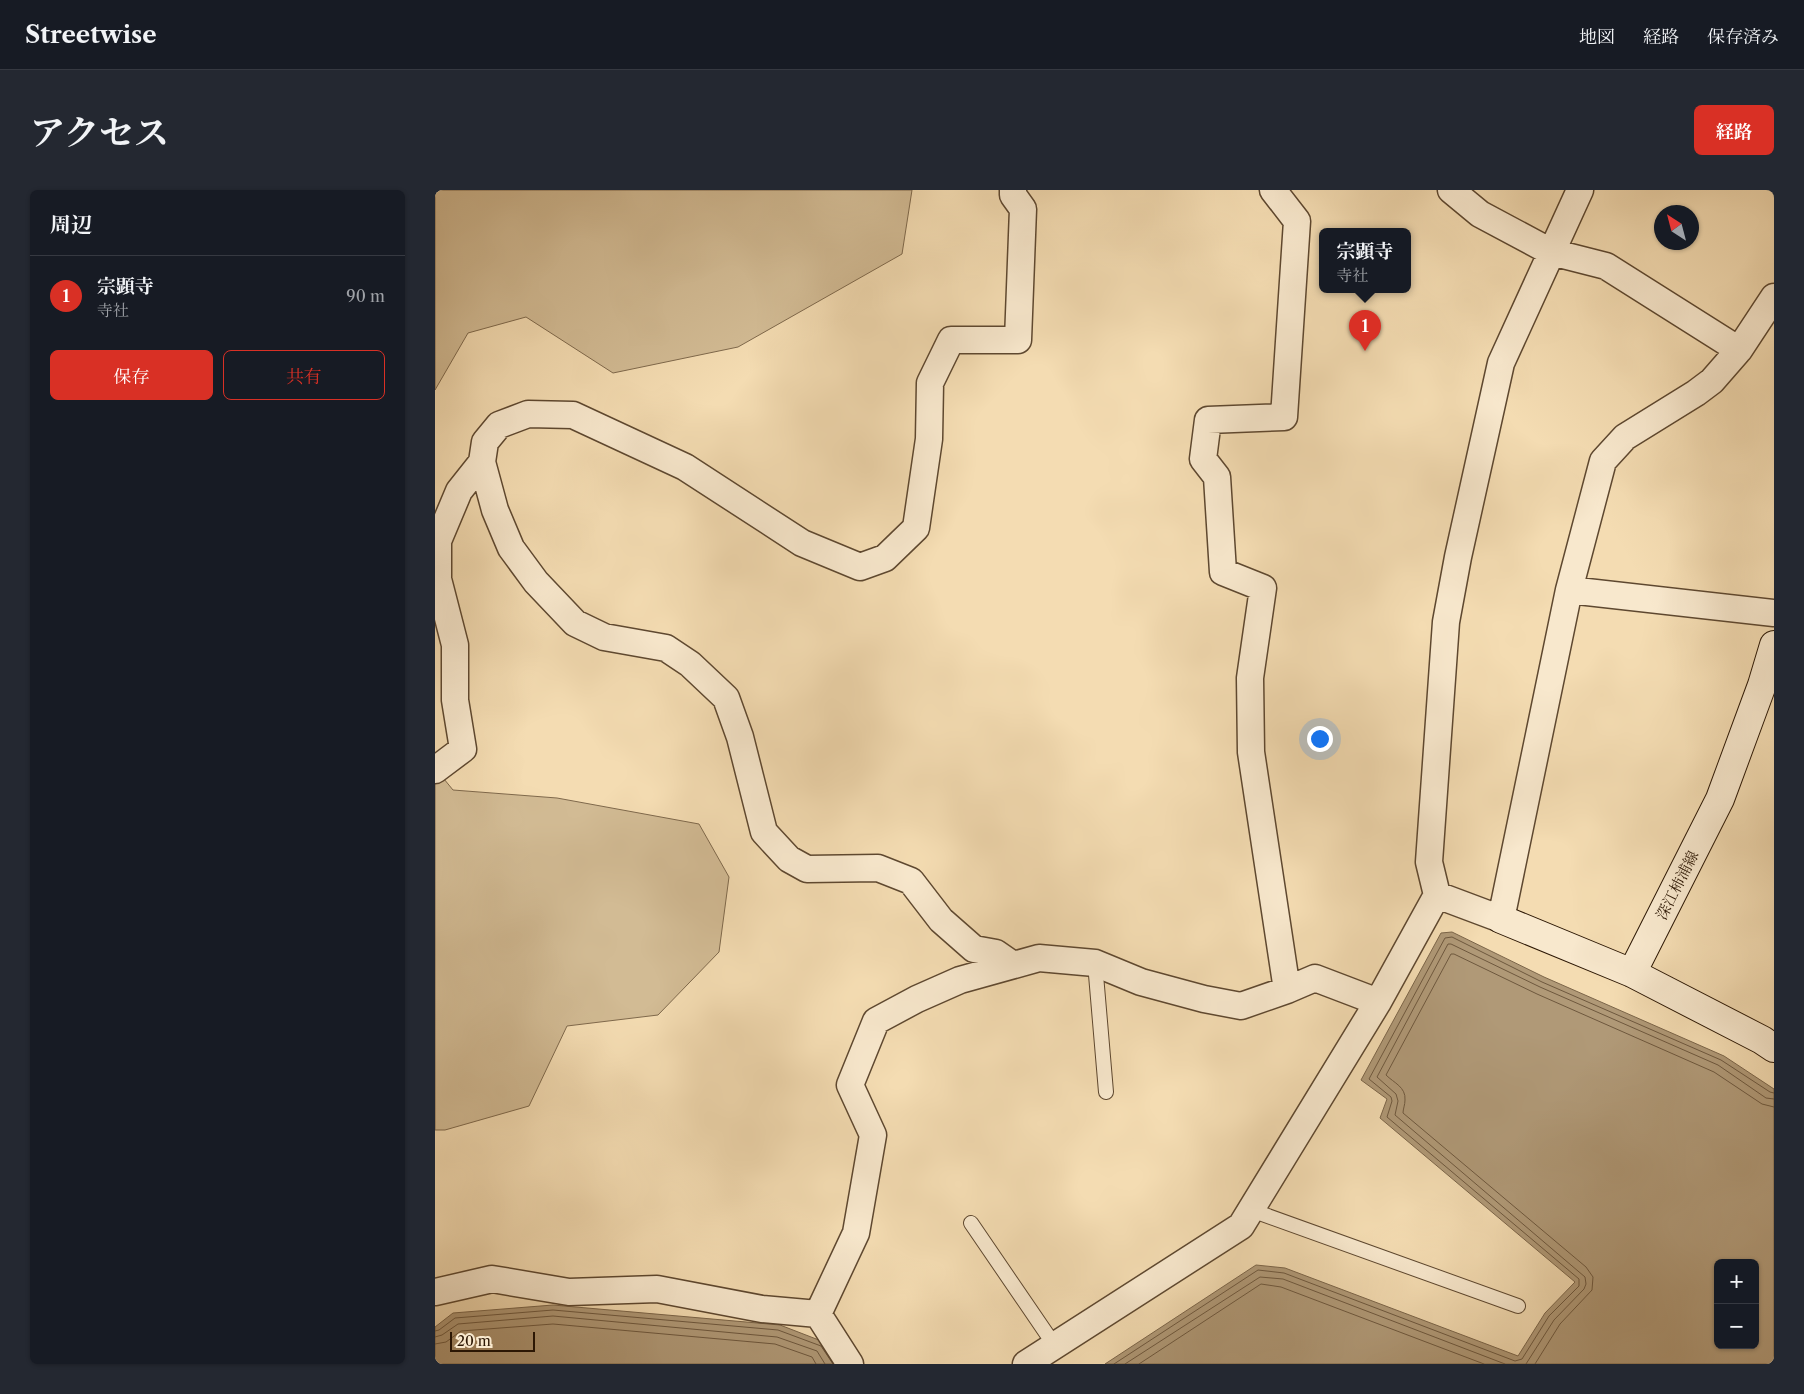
<!DOCTYPE html>
<html lang="ja">
<meta charset="utf-8">
<style>
:root{--surface:#171b24;--page:#242831;--text:#f1f3f6;--muted:#9ea1a6;--line:#363941;--accent:#d93025}
body{margin:0;font-family:"Libre Caslon Text","Noto Serif JP",serif;background:var(--page);color:var(--text)}
.controls{position:absolute;right:15px;bottom:15px;display:grid;overflow:hidden;border-radius:8px;box-shadow:0 1px 4px #0004}
.controls button{width:45px;height:45px;display:grid;place-items:center;padding:0;border:0;border-bottom:1px solid var(--line);background:var(--surface);color:var(--text);font:25px sans-serif}
.compass{position:absolute;left:1219px;top:15px;width:45px;height:45px;border-radius:50%;background:var(--surface);box-shadow:0 1px 4px #0004;rotate:324deg}
.scale{position:absolute;left:15px;bottom:12px;width:85px;box-sizing:border-box;padding-left:5px;border:2px solid #2c1704;border-top:0;font-size:14px;line-height:18px;white-space:nowrap;color:#2c1704;-webkit-text-stroke:4px #f8e8cd;paint-order:stroke}
.you{position:absolute;left:884px;top:548px;width:18px;height:18px;margin:-12px;border:4px solid #fff;border-radius:50%;background:#1a73e8;box-shadow:0 0 0 8px #1a73e833}
.badge{display:grid;place-items:center;width:32px;height:32px;border-radius:50%;background:var(--accent);color:#fff;font-size:16px;font-weight:700}
.pin{position:absolute;translate:-50% -41px;filter:drop-shadow(0 1px 2px #0008)}
.pin::after{content:'';position:absolute;top:26px;width:18px;height:15px;background:inherit;clip-path:polygon(0 0,100% 0,50% 100%)}
.popup{position:absolute;left:884px;top:38px;width:92px;height:65px;box-sizing:border-box;display:grid;place-content:center;border-radius:8px;background:var(--surface);filter:drop-shadow(0 1px 4px #0005);font-size:16px;white-space:nowrap;color:var(--muted)}
.popup b{font-size:19px;color:var(--text)}
.popup::after{content:'';position:absolute;left:50%;top:100%;margin-left:-10px;border:10px solid transparent;border-top-color:var(--surface)}
.list{margin:0;padding:0;list-style:none}
h2{display:flex;justify-content:space-between;align-items:center;height:65px;margin:0;padding:0 20px;font-size:21px}
h2 small{font-size:16px;font-weight:400;color:var(--muted)}
.list li{display:grid;grid-template-columns:32px 1fr auto;gap:15px;align-items:center;box-sizing:border-box;height:80px;padding:0 20px;border-top:1px solid var(--line)}
.list b{display:block;font-size:19px;white-space:nowrap}
.list p{margin:0;font-size:16px;white-space:nowrap;color:var(--muted)}
.list em{font-size:16px;font-style:normal;color:var(--muted)}
.actions{display:flex;gap:10px;padding:15px 20px}
.actions a{flex:1;padding:11px 0;border:1px solid var(--accent);border-radius:8px;text-align:center;font-size:18px;color:var(--accent)}
.actions .main{background:var(--accent);color:#fff}
.map{position:relative;flex:none;width:1339px;height:1174px;overflow:hidden;border-radius:8px}
header{display:flex;align-items:center;gap:30px;box-sizing:border-box;height:70px;padding:0 25px;background:var(--surface);border-bottom:1px solid var(--line)}
header strong{font-size:24px}
nav{display:flex;gap:28px;margin-inline-start:auto;font-size:18px}
.intro{display:flex;align-items:center;justify-content:space-between;box-sizing:border-box;height:120px;padding:0 30px}
h1{margin:0;font-size:35px}
.button{padding:12px 22px;border-radius:8px;background:var(--accent);color:#fff;font-size:18px;font-weight:700}
main{display:flex;gap:30px;padding:0 30px}
aside{flex:1;background:var(--surface);border-radius:8px;box-shadow:0 1px 4px #0004}
.map>svg:first-child{display:block}
</style>
<header>
<strong>Streetwise</strong>
<nav><a>地図</a><a>経路</a><a>保存済み</a></nav>
</header>
<div class="intro"><h1>アクセス</h1><a class="button">経路</a></div>
<main>
<aside>
<h2>周辺<small></small></h2>
<ul class="list">
<li><span class="badge">1</span><div><b>宗顕寺</b><p>寺社</p></div><em>90 m</em></li>
</ul>
<div class="actions"><a class="main">保存</a><a>共有</a></div>
</aside>
<div class="map">
<svg width="1339" height="1174" viewBox="0 0 1339 1174">
<rect width="100%" height="100%" fill="#f4dcb2"/>
<filter id="stains"><feTurbulence type="fractalNoise" baseFrequency=".004" numOctaves="4"/><feColorMatrix values="0 0 0 0 .2 0 0 0 0 .09 0 0 0 0 .02 0 0 0 .5 -.17"/></filter>
<radialGradient id="worn" r=".72"><stop offset=".6" stop-color="#630" stop-opacity="0"/><stop offset="1" stop-color="#630" stop-opacity=".3"/></radialGradient>
<path fill="#d2bb94" stroke="#7f694c" d="M0 0H477L467 64 303 157 178 183 91 127 33 143 0 200Z
M0 578 18 600 122 608 264 634 294 687 284 762 223 825 132 836 94 916 10 940H0Z"/>
<path fill="#b09977" stroke="#7b6549" fill-rule="evenodd" d="M1017 742 1109 787 1289 866 1339 899V1174H670L821 1075 850 1078 1083 1166 1110 1123 1140 1092 945 928 952 909 926 890 1006 743ZM1283 1073H1320V1155H1283Z
M118 1115 345 1135 389 1152 404 1174H0V1137L18 1123Z"/>
<g fill="none" stroke-linecap="round" stroke-linejoin="round">
<path stroke="#6e583e" stroke-width="1" d="M0 1141 4 1140 20 1128 118 1120 343 1140 386 1156 398 1174
M0 1147 7 1145 23 1134 118 1126 342 1147 382 1161 390 1174
M0 1154 11 1152 26 1141 118 1134 340 1154 377 1167 381 1174
M679 1174 823 1080 849 1083 1080 1171 1087 1169 1114 1126 1144 1096V1089L952 927 957 911 956 907 934 889 1010 748 1017 747 1107 792 1286 870 1335 902 1339 903
M690 1174 825 1087 848 1089 1070 1174
M704 1174 826 1094 846 1097 1049 1174
M1091 1174 1119 1130 1149 1099 1151 1094 1150 1087 960 925 963 911 961 904 942 887 1013 754H1016L1105 797 1283 875 1331 908 1339 909
M1100 1174 1125 1134 1157 1100 1158 1087 1151 1077 968 923C968 919 970 915 970 910 971 897 959 893 951 885L1016 764H1019L1102 804 1279 882 1327 914 1339 917"/>
<defs>
<path id="lane" d="M660 773 671 902
M816 1020 1083 1116
M536 1033 620 1156"/>
<path id="street" d="M1016 0 1045 24 1116 62 1171 76 1304 160
M1134 400 1339 423
M0 580 28 559 20 510V455L3 389V351L24 301 47 272
M1002 705 994 672 1011 432 1023 367 1066 173 1145 0
M578 775 561 763 539 759 506 730 476 691 443 678 372 679 354 669 329 642 305 547 291 508 255 474 231 458 169 447 140 433 101 392 76 358 60 320 47 272 50 252 64 235 93 224 138 225 250 277 367 353 425 377 450 368 481 338 494 249 495 193 516 150H583L588 19 578 5V0
M852 800 880 788 943 812
M0 1102 57 1089 134 1102 222 1099 327 1119 383 1124 421 1043 438 945 415 895 441 831 482 809 525 790 604 768 660 773 706 792 769 809 806 816 852 800 816 562 815 488 828 398 788 382 782 287 768 269 773 230 849 227 862 31 838 0
M383 1124 415 1174
M591 1174 806 1036 943 812 1002 705 1066 729 1134 400 1168 271 1190 247 1261 203 1277 191 1304 160 1339 107"/>
<path id="secondary" d="M1066 729 1197 783 1327 850 1339 858
M1197 783 1285 609 1327 495 1339 455"/>
</defs>
<use href="#lane" stroke="#5e4830" stroke-width="16"/>
<use href="#street" stroke="#5e4830" stroke-width="29"/>
<use href="#secondary" stroke="#2c1704" stroke-width="30"/>
<use href="#lane" stroke="#f8e8cd" stroke-width="14"/>
<use href="#street" stroke="#f8e8cd" stroke-width="26"/>
<use href="#secondary" stroke="#f8e8cd" stroke-width="28"/>
</g>
<g text-anchor="middle" dominant-baseline="central" stroke-width="4.5" stroke-linejoin="round" paint-order="stroke">
<g font-size="15" fill="#2c1704" stroke="#f8e8cd">
<text transform="translate(1242 695) rotate(-63)">深江柿浦線</text>
</g>
</g>
<rect width="100%" height="100%" filter="url(#stains)"/>
<rect width="100%" height="100%" fill="url(#worn)"/>
</svg>
<div class="controls">
<button>+</button>
<button>−</button>
</div>
<svg class="compass" viewBox="-18 -18 36 36"><path d="M0-13l5 13h-10z" fill="#e53935"/><path d="M0 13l5-13h-10z" fill="#9ea1a6"/></svg>
<div class="scale">20 m</div>
<div class="you"></div>
<div class="pin badge" style="left:930px;top:161px">1</div>
<div class="popup"><b>宗顕寺</b>寺社</div>
</div>
</main>
